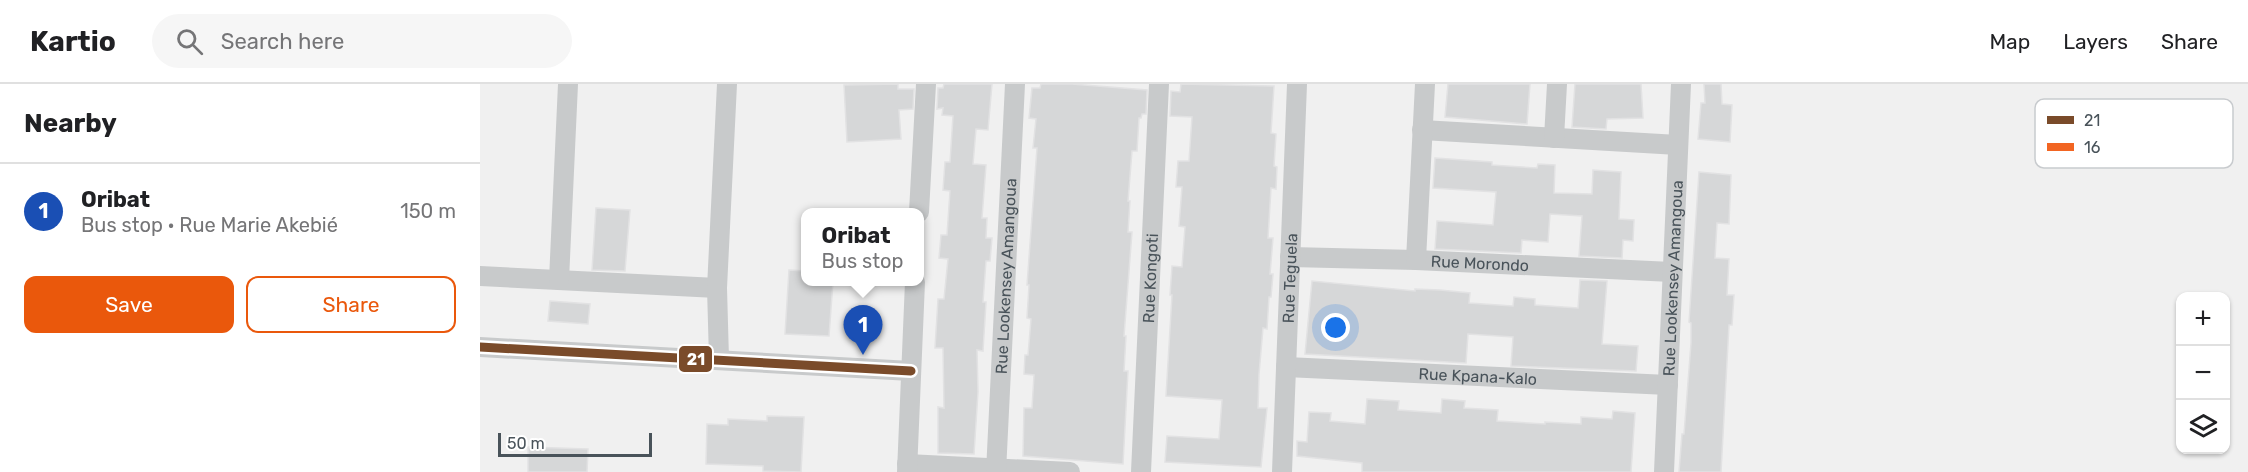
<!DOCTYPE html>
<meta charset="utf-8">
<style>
:root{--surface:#fff;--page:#f6f6f6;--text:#202124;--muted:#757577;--line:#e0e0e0;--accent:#ea580c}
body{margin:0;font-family:Rubik,sans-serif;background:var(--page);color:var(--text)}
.controls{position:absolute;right:18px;bottom:18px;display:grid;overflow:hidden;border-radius:12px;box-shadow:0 2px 4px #0004}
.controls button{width:54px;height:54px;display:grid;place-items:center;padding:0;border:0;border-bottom:2px solid var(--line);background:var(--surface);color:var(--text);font:30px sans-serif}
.scale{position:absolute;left:18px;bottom:15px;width:154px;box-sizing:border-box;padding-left:6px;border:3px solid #49535a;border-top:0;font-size:16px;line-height:21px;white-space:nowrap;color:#49535a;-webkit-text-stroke:4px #fff;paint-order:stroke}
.you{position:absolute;left:856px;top:244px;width:21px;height:21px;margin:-15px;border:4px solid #fff;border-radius:50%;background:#1a73e8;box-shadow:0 0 0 9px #1a73e833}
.badge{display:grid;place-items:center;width:39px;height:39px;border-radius:50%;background:var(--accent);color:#fff;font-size:20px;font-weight:700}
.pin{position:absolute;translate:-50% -50px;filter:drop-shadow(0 2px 3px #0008)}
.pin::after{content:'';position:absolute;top:32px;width:21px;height:18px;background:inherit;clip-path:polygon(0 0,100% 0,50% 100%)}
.popup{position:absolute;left:321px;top:124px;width:123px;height:78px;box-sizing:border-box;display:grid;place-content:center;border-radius:12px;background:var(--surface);filter:drop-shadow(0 2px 4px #0005);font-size:20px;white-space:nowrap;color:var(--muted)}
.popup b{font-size:22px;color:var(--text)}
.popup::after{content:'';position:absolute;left:50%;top:100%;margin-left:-12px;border:12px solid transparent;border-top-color:var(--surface)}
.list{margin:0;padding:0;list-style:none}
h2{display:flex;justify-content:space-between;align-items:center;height:78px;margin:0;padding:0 24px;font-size:26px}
h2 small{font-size:20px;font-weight:400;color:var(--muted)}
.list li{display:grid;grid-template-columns:39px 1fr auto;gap:18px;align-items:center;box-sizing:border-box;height:96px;padding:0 24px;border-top:2px solid var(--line)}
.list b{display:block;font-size:22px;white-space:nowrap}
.list p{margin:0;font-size:20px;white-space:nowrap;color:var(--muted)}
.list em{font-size:20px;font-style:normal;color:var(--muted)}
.actions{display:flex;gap:12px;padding:18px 24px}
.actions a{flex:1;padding:14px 0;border:2px solid var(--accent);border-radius:12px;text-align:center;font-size:21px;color:var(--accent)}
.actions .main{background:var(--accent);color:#fff}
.icon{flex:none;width:33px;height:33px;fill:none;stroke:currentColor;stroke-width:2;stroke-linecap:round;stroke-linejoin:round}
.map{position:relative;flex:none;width:1768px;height:388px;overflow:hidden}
header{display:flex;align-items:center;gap:36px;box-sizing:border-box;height:84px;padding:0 30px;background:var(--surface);border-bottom:2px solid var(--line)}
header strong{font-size:28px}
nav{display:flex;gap:33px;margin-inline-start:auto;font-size:21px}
.search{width:420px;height:54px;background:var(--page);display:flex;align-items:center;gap:15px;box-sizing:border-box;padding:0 21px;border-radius:33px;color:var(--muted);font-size:22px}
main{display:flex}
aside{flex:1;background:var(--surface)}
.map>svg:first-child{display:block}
</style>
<header>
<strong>Kartio</strong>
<div class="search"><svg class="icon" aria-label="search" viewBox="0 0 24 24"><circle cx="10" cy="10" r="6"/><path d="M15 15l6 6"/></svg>Search here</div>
<nav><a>Map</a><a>Layers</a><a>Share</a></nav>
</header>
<main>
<aside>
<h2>Nearby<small></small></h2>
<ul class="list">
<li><span class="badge" style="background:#1a4fb4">1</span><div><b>Oribat</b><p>Bus stop · Rue Marie Akebié</p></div><em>150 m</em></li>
</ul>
<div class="actions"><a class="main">Save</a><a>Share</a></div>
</aside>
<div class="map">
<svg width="1768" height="388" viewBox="0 0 1768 388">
<rect width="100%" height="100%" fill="#f0f0f0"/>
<path fill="#d6d7d8" stroke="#e2e2e3" stroke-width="1.5" d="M418 0V5H434L433 25 419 26 421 55 367 58 364 1Z
M464 0H512L508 46 496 45 493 80 506 81 502 134H507L506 154H512L510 177H506L503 218H506L503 267 497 266 498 308 494 370 458 369V323L464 324 463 264H455L458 215H464L468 175 459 174 461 151H467L470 107 463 106 465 78H470L473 32 462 31 463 24 457 25 458 4H463Z
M561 0H592L667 6 666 30H662L661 34H659L657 67H652L648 117H650L648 148H652L644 252H646L644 287H648L643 380 543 372 544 324H552L554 291 544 290 545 271H548L551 235 547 234 549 201H547L557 64H553L556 35 549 34 552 4H560Z
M701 0 794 2 791 49 796 50 794 82 797 83 796 105 791 104 788 154H793L790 190H793L791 213H789L787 245 783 244 779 290 778 324H787L781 383 685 378 687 352 739 355 742 316 686 312 692 211H690L692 182 702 183 705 143 699 142 702 103H696L698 77H709L712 33 690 32 691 7 700 8Z
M968 0H1050L1047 40 965 33Z
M1095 0H1161L1163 34 1127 35 1126 45 1092 43Z
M1224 0H1241L1242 20 1252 21 1250 58 1218 55 1221 19H1225Z
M955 74 1012 78V81L1057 84 1058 80 1075 81 1074 109 1112 110 1113 86 1141 88 1139 135 1154 136 1153 157 1143 156 1142 174 1099 172 1102 132 1070 130 1068 158 1042 156 1041 169 955 165 957 137 1013 141 1016 108 953 104Z
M1219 88 1251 91 1249 140 1237 139 1235 174 1249 175 1247 211H1254L1252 241H1249L1241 388H1199L1202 350H1204L1211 259V239L1209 238Z
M116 124 150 126 145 187 112 186Z
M309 186 326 187V198H353L349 252 305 250Z
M1100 196 1127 197 1122 260 1158 262 1156 287 1031 282 1033 253 988 250 986 279 825 270 832 197 935 207V205L960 206 990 209 989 219 1033 222 1034 213 1055 215V221L1098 224Z
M70 217 110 220 108 240 68 237Z
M887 315 919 317 918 326 961 329 962 315 985 317 984 324 1018 326 1017 337 1065 340V338L1101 340V333L1132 335 1133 327 1155 329 1151 388H882V379L817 372V357L827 358 829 328 851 329 850 337 885 340Z
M287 332 324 333 321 388 283 387V382L226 380 227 340 248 341V335L287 337Z
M48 363 108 365 107 388H48Z"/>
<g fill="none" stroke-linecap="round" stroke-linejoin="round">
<g stroke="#c8cacb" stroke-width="20">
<path d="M942 46 1198 61"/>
<path d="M1074 54 1077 0"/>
<path d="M439 128 446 0"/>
<path id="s1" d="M810 173 936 176 1192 188"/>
<path d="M936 176 945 0"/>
<path d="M0 192 237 204"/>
<path d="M79 196 88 0"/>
<path d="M0 263 431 287"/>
<path d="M239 275 237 204 247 0"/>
<path id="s2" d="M806 283 1188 301"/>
<path d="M427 380 590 388"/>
<path d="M427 388 435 198"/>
<path id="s3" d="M516 388 535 0"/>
<path id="s4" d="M661 388 679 0"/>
<path id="s5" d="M802 388 817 0"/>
<path id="s6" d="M1184 388 1201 0"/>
</g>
<defs>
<path id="bus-1" d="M0 263 431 287"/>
</defs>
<use href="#bus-1" stroke="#fff" stroke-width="14"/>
<use href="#bus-1" stroke="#7a4b2a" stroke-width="9"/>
</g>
<g text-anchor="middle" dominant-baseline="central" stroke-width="4.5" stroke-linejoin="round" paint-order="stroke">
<g font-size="16" fill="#49535a" stroke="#fff">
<text stroke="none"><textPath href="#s1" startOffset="190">Rue Morondo</textPath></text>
<text stroke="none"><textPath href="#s3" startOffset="196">Rue Lookensey Amangoua</textPath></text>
<text stroke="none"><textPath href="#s4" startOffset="194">Rue Kongoti</textPath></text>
<text stroke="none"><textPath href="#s5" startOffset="194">Rue Teguela</textPath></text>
<text stroke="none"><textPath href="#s6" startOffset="194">Rue Lookensey Amangoua</textPath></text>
<text stroke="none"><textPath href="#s2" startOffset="192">Rue Kpana-Kalo</textPath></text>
</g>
</g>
<rect x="1555" y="15" width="198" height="69" rx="9" fill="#fff" stroke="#c8cbce" stroke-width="1.5"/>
<rect x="1567" y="32" width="27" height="8" fill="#7a4b2a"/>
<rect x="1567" y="59" width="27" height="8" fill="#f26522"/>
<g font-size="16" fill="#49535a">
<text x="1604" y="42">21</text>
<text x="1604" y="69">16</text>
</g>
<rect stroke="#fff" stroke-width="2" x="198" y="261" width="35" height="28" rx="6" fill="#7a4b2a"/>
<g font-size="16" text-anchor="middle" font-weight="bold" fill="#fff">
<text x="216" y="281">21</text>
</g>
</svg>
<div class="controls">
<button>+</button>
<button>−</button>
<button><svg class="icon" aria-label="layers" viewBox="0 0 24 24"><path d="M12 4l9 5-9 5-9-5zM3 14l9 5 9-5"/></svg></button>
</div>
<div class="scale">50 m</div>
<div class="you"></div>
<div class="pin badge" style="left:383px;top:271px;background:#1a4fb4">1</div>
<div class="popup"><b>Oribat</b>Bus stop</div>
</div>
</main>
